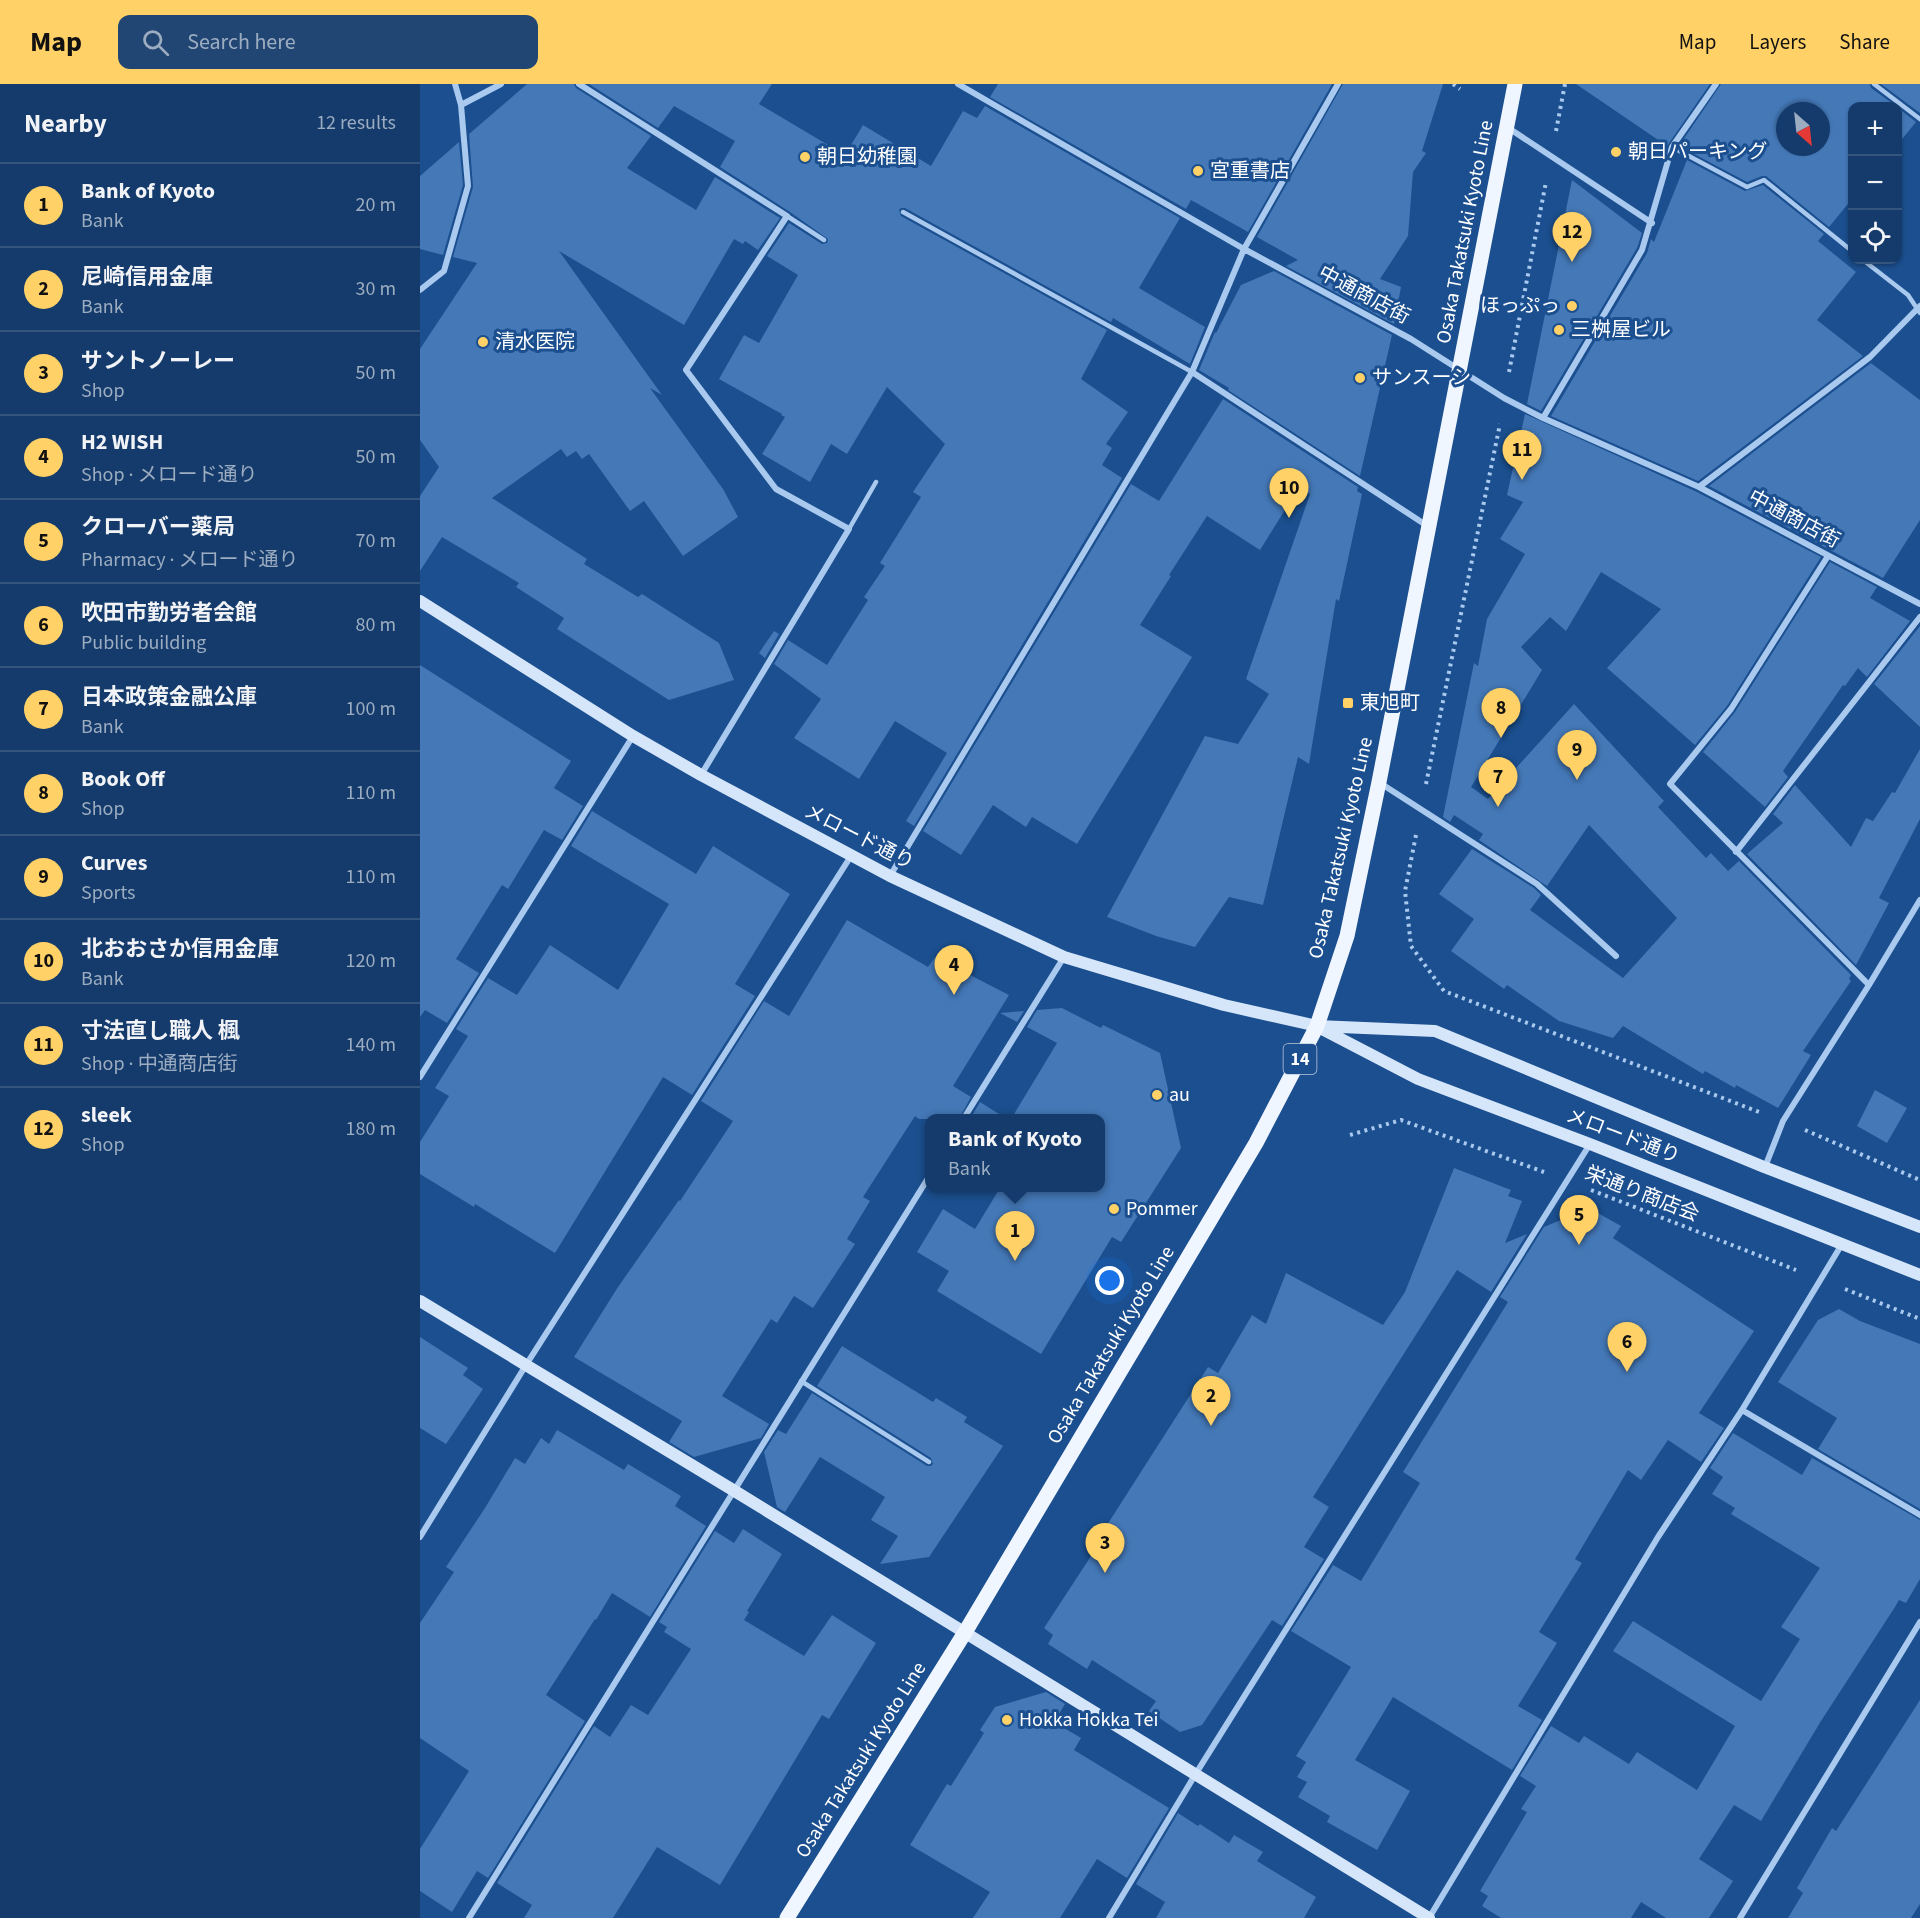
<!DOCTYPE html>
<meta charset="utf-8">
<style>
:root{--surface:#143b6b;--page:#214673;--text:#f1f3f6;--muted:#9dadc1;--line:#33557e;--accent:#ffd166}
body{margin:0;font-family:"Source Sans 3","Noto Sans JP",sans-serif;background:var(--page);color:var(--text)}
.controls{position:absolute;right:18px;top:18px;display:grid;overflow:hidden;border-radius:12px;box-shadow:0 2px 4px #0004}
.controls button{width:54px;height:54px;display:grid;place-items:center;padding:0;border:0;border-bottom:2px solid var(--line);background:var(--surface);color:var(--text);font:30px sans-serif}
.compass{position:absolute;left:1356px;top:18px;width:54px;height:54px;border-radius:50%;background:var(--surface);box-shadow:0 2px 4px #0004;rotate:153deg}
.you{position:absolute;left:690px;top:1197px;width:21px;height:21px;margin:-15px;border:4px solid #fff;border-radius:50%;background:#1a73e8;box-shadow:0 0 0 9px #1a73e833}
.badge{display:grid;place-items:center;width:39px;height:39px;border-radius:50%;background:var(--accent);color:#111;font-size:20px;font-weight:700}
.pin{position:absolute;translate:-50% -50px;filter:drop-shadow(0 2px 3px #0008)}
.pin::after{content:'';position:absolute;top:32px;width:21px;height:18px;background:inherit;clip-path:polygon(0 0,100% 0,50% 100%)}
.popup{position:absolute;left:505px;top:1030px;width:180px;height:78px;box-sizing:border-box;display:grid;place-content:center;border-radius:12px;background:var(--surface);filter:drop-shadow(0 2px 4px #0005);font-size:20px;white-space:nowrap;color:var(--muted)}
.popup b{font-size:22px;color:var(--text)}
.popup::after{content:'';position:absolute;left:50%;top:100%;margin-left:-12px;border:12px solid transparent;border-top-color:var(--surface)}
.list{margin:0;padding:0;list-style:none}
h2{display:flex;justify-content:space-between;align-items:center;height:78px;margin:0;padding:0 24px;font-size:26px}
h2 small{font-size:20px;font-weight:400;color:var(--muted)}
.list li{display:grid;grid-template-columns:39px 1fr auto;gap:18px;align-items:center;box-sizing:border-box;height:84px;padding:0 24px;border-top:2px solid var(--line)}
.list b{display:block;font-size:22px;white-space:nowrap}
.list p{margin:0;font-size:20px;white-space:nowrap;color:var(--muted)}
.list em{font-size:20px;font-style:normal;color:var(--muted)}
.icon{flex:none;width:33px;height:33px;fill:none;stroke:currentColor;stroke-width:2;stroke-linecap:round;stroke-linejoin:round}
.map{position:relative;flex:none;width:1500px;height:1834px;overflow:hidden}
header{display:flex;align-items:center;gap:36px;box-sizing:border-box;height:84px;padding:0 30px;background:var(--accent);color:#111}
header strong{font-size:28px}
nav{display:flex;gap:33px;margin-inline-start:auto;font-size:21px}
.search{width:420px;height:54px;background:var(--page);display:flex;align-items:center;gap:15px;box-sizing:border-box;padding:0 21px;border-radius:12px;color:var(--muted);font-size:22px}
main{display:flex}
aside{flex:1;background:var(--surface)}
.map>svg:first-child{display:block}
</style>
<header>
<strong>Map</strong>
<div class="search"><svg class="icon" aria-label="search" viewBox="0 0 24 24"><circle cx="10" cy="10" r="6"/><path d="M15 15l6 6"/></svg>Search here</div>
<nav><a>Map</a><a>Layers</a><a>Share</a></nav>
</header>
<main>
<aside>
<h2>Nearby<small>12 results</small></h2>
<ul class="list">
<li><span class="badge">1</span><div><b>Bank of Kyoto</b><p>Bank</p></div><em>20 m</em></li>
<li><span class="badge">2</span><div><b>尼崎信用金庫</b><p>Bank</p></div><em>30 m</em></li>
<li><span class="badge">3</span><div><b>サントノーレー</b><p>Shop</p></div><em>50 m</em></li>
<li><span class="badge">4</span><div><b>H2 WISH</b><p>Shop · メロード通り</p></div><em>50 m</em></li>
<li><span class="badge">5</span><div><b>クローバー薬局</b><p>Pharmacy · メロード通り</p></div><em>70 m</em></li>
<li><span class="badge">6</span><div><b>吹田市勤労者会館</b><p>Public building</p></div><em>80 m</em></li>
<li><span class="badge">7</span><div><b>日本政策金融公庫</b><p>Bank</p></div><em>100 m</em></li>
<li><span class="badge">8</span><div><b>Book Off</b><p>Shop</p></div><em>110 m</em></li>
<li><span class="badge">9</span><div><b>Curves</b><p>Sports</p></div><em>110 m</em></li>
<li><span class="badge">10</span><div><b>北おおさか信用金庫</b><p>Bank</p></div><em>120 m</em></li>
<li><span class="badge">11</span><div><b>寸法直し職人 楓</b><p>Shop · 中通商店街</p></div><em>140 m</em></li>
<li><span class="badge">12</span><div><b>sleek</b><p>Shop</p></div><em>180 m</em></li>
</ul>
</aside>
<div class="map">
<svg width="1500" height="1834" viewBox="0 0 1500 1834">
<rect width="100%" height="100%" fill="#1b4f8f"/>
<path fill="#4478b7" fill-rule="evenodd" d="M107 0H154L156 4 231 52 207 84 276 126 295 93 360 134 338 166 325 157 323 160 314 155 264 241 139 167 242 311 230 304 303 405 318 433 263 472 224 417 210 427 169 370 162 375 156 367 147 373 141 365 72 414 167 475 164 480 218 513 222 510 299 559 314 596 249 616 137 545 144 534 96 503 99 499 22 453 0 487V412L19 383 0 356V265L57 179 33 173 53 103 49 50Z
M169 0H352L339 20 425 71 443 41 511 82 543 27 557 34 565 22 760 134 719 204 785 243 770 280 693 234 691 238 485 124H481L479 126 481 132 687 246 661 295 708 328 686 360 692 364 682 381 702 394 494 742 486 737 527 669 475 637 439 695 374 654 401 615 354 580 368 556 407 581 448 516 444 513 465 482 460 479 501 413 493 408 525 360 467 303 427 370 411 360 390 398 342 370 365 333 361 331 362 330 299 295 324 251 339 259 378 191 347 172 369 139 402 160 407 159 408 155 370 128 300 83 315 57 254 22 238 44Z
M578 0H912L828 148 771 116 766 125 570 13Z
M923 0H1023L1002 67 1006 69 993 88 988 152 960 195 981 203 974 240 866 182 878 176 837 153Z
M1156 0H1290L1247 62Z
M1301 0H1450L1451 4 1476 22H1432V115L1409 143 1346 92H1342L1327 98 1259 62ZM1365 27H1401V63H1365Z
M1461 0H1500V29Z
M1478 24 1496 38 1478 60Z
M39 58 43 101 23 171 0 165V92Z
M1267 76 1325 107 1343 101 1404 150 1398 157 1436 188 1397 236 1443 272 1278 397 1131 332 1227 169 1231 155 1234 158Z
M1152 96 1222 149 1217 164 1121 327 1107 320Z
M854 187 972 251 940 392 808 306 809 304 779 286 795 248 796 249 821 201Z
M1451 279 1500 316V436L1463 494 1289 402Z
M803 315 938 403 937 407 942 410 919 517 916 515 889 680 878 673 843 821 809 813 775 863 736 852 687 833 785 652 818 660 849 610 826 595 890 410 878 405 840 466 787 432 749 491 751 492 720 541 772 573 657 760 612 733 606 743 573 721 541 771 503 747 711 400 739 417Z
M1105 330 1277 408 1401 473 1307 622 1275 661 1187 584 1241 525 1181 488 1146 547 1130 533 1101 563 1122 586 1051 703 1068 715 1154 620 1244 717 1238 723 1286 774 1291 769 1308 787 1319 777 1431 891 1429 895 1431 897 1383 967 1391 971 1358 1024 1316 1001 1315 1004 1285 987 1283 990 1203 942 1193 954 1139 937 1087 901 1084 905 1031 867 1054 835 1019 810 1052 765 1114 804 1121 811 1110 826 1203 894 1257 834 1169 741 1127 802 1059 756 1063 750 1034 731 1030 738 1023 733 1054 579 1058 582 1067 535 1105 470 1080 455 1103 418 1087 411Z
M1410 478 1457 503 1450 514 1490 537 1447 593 1438 584 1425 602 1423 601 1363 687 1368 693 1345 723 1283 668 1315 628Z
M1500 542V643L1454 600Z
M354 547 359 550 345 574 339 569Z
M0 581 151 677 134 704 163 722 142 756 124 746 88 805 82 801 36 875 59 889 27 939 5 926 0 933Z
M1500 665V735L1459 814 1469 819 1436 881 1327 770 1363 739 1353 730 1375 701 1431 763 1446 734 1453 737 1472 708 1475 709Z
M172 727 276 790 293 762 370 810 315 900 335 912 272 1011 243 993 135 1169 55 1120 54 1123 0 1090V1058L29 1012 15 1004 48 952 36 945 68 894 97 911 130 861 198 906 249 820 151 762Z
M427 836 508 883 515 873 589 911 533 1002 551 1013 539 1035H499L495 1032 443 1113 450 1117 427 1155 435 1160 393 1224 374 1212 357 1239 351 1235 302 1312 349 1340 341 1354 274 1373 249 1358 262 1337 154 1273 198 1203 259 1116 260 1117 313 1037 281 1017 344 917 369 932Z
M642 924 681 944 683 941 740 969 761 1064 701 1158 692 1153 621 1270 517 1207 529 1187 497 1168 523 1125 555 1145 580 1104H681V1035H591L637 959 607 943 617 926Z
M604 927 597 938 580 929Z
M1455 1006 1487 1024 1467 1059 1437 1042Z
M560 1018 587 1035H550Z
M1034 1084 1091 1106 1088 1112 1102 1117 1085 1159 1107 1150 1071 1208 1037 1186 893 1413 909 1423 884 1463 904 1475 862 1542 852 1536 782 1641 760 1648 729 1627 736 1617 672 1576 667 1585 628 1560 633 1551 624 1544 690 1443 687 1441 788 1283 798 1289 832 1231 846 1240 866 1189 963 1241 985 1208Z
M1169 1124 1201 1142 1193 1154 1334 1247 1279 1329 1304 1344 1281 1378 1248 1356 1221 1396 1208 1386 1155 1475 1162 1479 1119 1548 1137 1559 1098 1622 1122 1636 1092 1686 973 1613 935 1676 990 1707 957 1766 907 1738 910 1732 878 1713 887 1698 877 1693 886 1678 876 1672 931 1583 871 1547 913 1481 941 1497 1000 1399 983 1388 1088 1218 1080 1213 1124 1143Z
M1419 1225 1440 1237 1500 1260V1425L1398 1365 1417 1334 1358 1298 1398 1236Z
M0 1253 48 1284 43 1291 63 1305 26 1360 0 1344Z
M422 1262 513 1318 516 1314 547 1333 544 1338 583 1362 509 1473 460 1480 478 1452 451 1436 465 1413 400 1373 365 1428 357 1423 344 1368 358 1346 366 1350 392 1309 507 1382H511L513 1380 511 1374 397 1302Z
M137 1346 204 1386 208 1380 261 1412 255 1422 286 1442 230 1533 192 1509 176 1536 175 1535 126 1611 165 1637 68 1794 57 1787 32 1828 0 1807V1765L49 1687 0 1654V1539L34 1488 26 1483 65 1424 95 1374 105 1380 121 1354 129 1360Z
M1313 1349 1382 1391 1392 1374 1500 1436V1495L1486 1519 1479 1516 1475 1523 1401 1637 1341 1737 1314 1721 1279 1775 1313 1797 1289 1834H1246L1221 1818 1211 1834H1081L1062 1822 1068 1812 1060 1807 1107 1728 1101 1725 1116 1702 1100 1692 1131 1642 1159 1659 1164 1652 1209 1680 1217 1668 1277 1706 1315 1642 1193 1567 1213 1537 1341 1617 1380 1555 1361 1543 1400 1484 1311 1430 1315 1424 1292 1410 1303 1393 1290 1384Z
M323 1445 362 1470 327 1527 329 1528 324 1536 384 1572 412 1531 456 1559 409 1635 402 1631 300 1801 237 1763 193 1834H104L112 1821 77 1799 174 1642 190 1653 211 1621 228 1631 271 1565 244 1548 247 1543 239 1538 295 1447 314 1459Z
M626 1608 645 1620 634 1638 661 1654 654 1666 749 1724 707 1794 677 1775 640 1834H553L570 1808 490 1761 527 1700 531 1702 564 1649 560 1646 575 1623Z
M1500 1616V1820L1491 1834H1368L1383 1809 1377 1804 1412 1744 1416 1747Z
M758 1729 778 1742 780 1740 809 1759 814 1751 843 1768 837 1777 896 1813 884 1834H736L745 1818 716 1800Z"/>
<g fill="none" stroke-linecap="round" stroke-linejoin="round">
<path stroke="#a9c9ee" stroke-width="4" stroke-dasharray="3 4.5" stroke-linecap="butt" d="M1033 0 1040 5
M1136 47 1145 0
M1089 288 1126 98
M1006 700 1080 340
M996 751 985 807 991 862 1024 907 1339 1028
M1385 1046 1500 1096
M930 1051 981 1036 1124 1088
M1171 1106 1376 1186
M1425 1205 1500 1235"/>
<path stroke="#a9c9ee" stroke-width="4.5" d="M1454 0 1500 35
M1252 63 1327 103 1344 96 1432 167
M483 128 772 288
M367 132 404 156
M1443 176 1488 211 1500 229
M429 445 456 398
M381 1297 509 1378"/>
<path stroke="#a9c9ee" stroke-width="6" d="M159 0 367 132 266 286 356 405 429 445 281 691
M538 0 824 165 991 255 1084 314 1123 334 1279 403 1500 520
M41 21 81 0
M1087 43 1232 139
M0 206 24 187 48 102 41 21 35 0
M772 288 1009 443
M1123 334 1222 166 1252 63 1296 0
M1279 403 1450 273 1500 222
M1408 472 1311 625 1250 700 1449 901
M960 699 1117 800 1196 872
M1316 768 1500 533
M470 792 772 288 824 165 918 0
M0 993 213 652
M544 1034 644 873
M1345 1083 1363 1037 1449 901 1500 816
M1322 1326 1500 1431
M0 1453 106 1281 431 772
M49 1834 510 1091
M689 1834 775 1691 1170 1060
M1009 1834 1238 1453 1322 1326 1422 1160
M1320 1834 1500 1538"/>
<path stroke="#d6e6fa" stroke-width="12" d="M0 517 213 652 281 691 470 792 644 873 804 921 897 942 1015 947 1344 1083 1500 1143
M900 944 998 995 1170 1060 1500 1191
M0 1217 313 1406 1009 1834"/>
<path stroke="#f0f6ff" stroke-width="15" d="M367 1834 544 1550 836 1059 897 942 927 852 959 698 1095 0"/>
</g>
<g fill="#ffd166" stroke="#1b4f8f" stroke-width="2">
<circle cx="1196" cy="68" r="6"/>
<circle cx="385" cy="73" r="6"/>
<circle cx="778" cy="87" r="6"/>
<circle cx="1152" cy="222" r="6"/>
<circle cx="1139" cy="246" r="6"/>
<circle cx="63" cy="258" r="6"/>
<circle cx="940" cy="294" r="6"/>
<rect x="922" y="613" width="12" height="12" rx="3"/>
<circle cx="737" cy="1011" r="6"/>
<circle cx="694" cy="1125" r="6"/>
<circle cx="587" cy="1636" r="6"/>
</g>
<g text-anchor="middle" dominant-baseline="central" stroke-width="6" stroke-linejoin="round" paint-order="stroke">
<rect fill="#1b4f8f" stroke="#bbcadd" stroke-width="1.5" x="863.5" y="960" width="33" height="30" rx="4.5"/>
<g font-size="18" font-weight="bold" fill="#fff">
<text x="880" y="975">14</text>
</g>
<g font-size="20" fill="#fff" stroke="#1b4f8f" text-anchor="start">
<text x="1208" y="68">朝日パーキング</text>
<text x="397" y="73">朝日幼稚園</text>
<text x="790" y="87">宮重書店</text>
<text x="1140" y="222" text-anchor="end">ほっぷっ</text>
<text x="1151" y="246">三桝屋ビル</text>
<text x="75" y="258">清水医院</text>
<text x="952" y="294">サンスーシ</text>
<text x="940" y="619">東旭町</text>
<text x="749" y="1011">au</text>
<text x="706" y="1125">Pommer</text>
<text x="599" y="1636">Hokka Hokka Tei</text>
</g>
<g font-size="20" fill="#fff" stroke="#1b4f8f">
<text transform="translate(1045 148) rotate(-79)">Osaka Takatsuki Kyoto Line</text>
<text transform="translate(944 211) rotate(28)">中通商店街</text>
<text transform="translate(1374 435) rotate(28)">中通商店街</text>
<text transform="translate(439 753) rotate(27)">メロード通り</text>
<text transform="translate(921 764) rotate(-77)">Osaka Takatsuki Kyoto Line</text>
<text transform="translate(1203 1052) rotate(21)">メロード通り</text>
<text transform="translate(1222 1110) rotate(21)">栄通り商店会</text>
<text transform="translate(691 1261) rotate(-59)">Osaka Takatsuki Kyoto Line</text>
<text transform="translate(441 1676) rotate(-58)">Osaka Takatsuki Kyoto Line</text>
</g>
</g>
</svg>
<div class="controls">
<button>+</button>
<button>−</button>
<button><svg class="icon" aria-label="locate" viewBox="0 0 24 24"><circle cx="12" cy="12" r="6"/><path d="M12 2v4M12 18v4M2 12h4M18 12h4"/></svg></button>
</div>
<svg class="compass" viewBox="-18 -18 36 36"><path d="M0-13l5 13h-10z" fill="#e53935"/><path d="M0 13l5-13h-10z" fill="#9dadc1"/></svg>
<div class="you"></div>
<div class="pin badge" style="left:595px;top:1177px">1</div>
<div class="popup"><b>Bank of Kyoto</b>Bank</div>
<div class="pin badge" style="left:791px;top:1342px">2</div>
<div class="pin badge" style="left:685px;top:1489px">3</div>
<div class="pin badge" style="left:534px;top:911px">4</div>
<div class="pin badge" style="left:1159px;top:1161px">5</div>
<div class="pin badge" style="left:1207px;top:1288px">6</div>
<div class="pin badge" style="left:1078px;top:723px">7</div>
<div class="pin badge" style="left:1081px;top:654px">8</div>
<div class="pin badge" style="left:1157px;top:696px">9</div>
<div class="pin badge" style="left:869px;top:434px">10</div>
<div class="pin badge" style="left:1102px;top:396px">11</div>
<div class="pin badge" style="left:1152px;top:178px">12</div>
</div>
</main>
